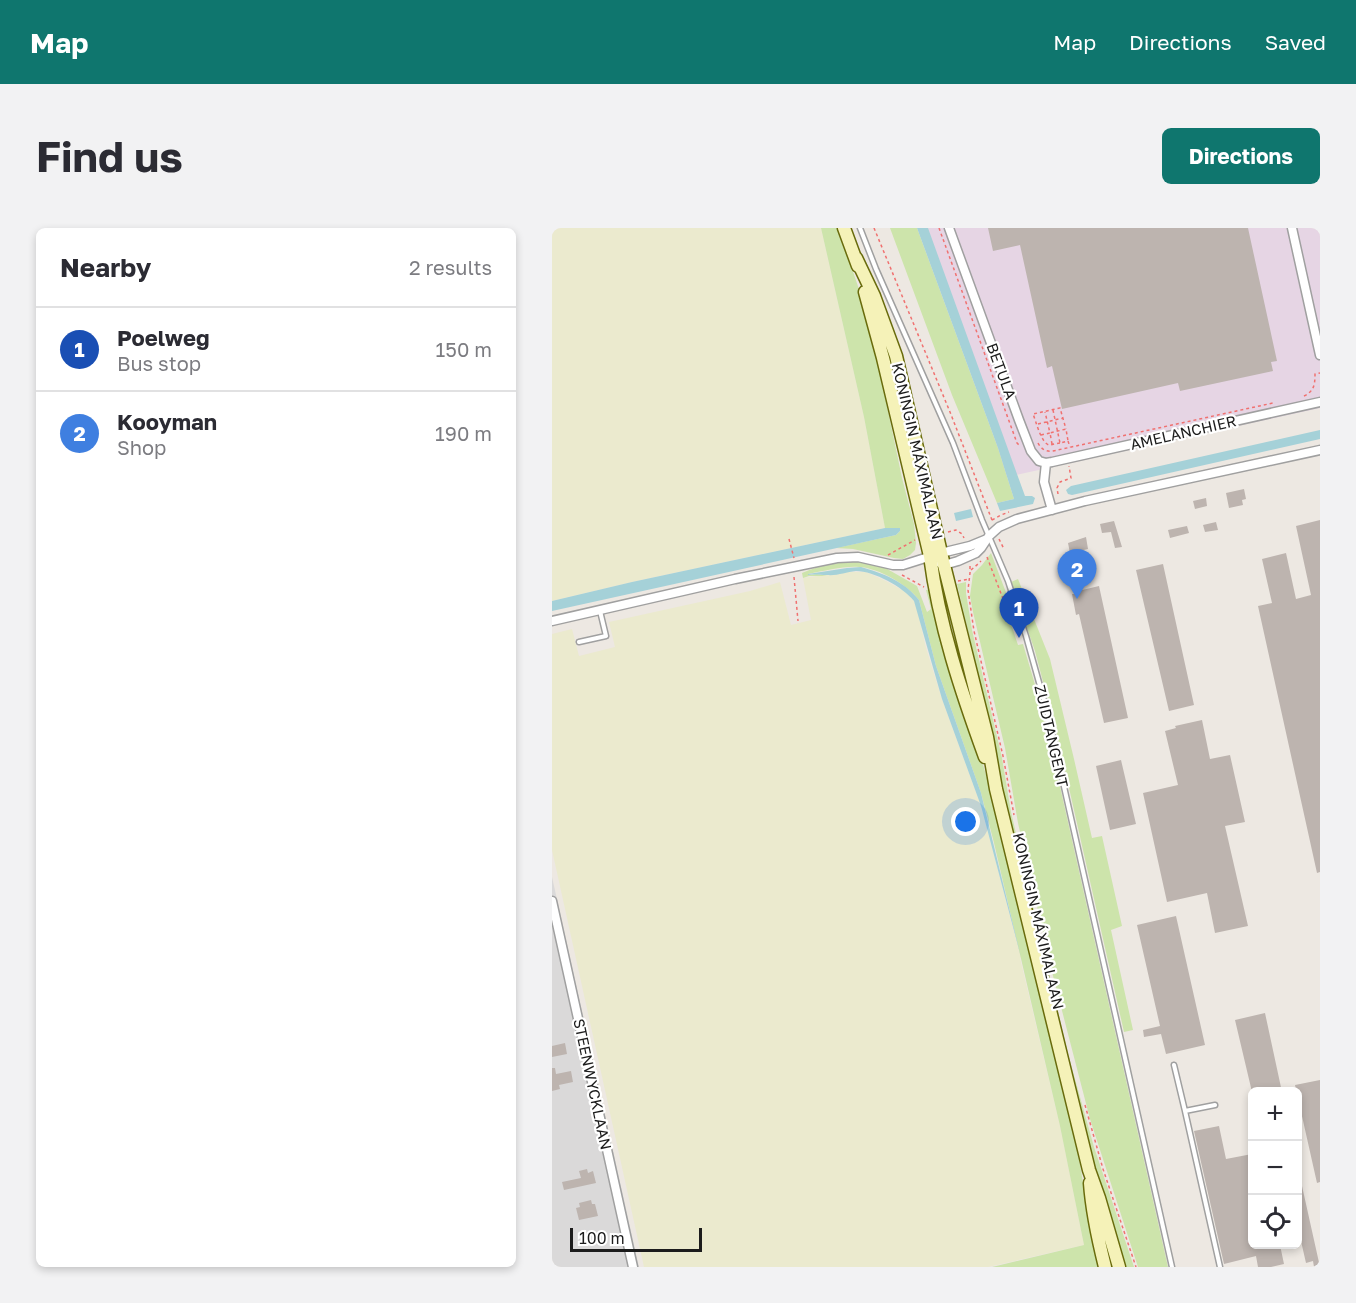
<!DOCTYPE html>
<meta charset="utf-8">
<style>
:root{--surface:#fff;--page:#f2f2f3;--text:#2b2b33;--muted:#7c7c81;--line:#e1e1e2;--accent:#0f766e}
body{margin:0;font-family:"Golos Text",sans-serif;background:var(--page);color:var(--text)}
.controls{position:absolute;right:18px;bottom:18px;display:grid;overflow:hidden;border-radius:9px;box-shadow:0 3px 9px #0003}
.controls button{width:54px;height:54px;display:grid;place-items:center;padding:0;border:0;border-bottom:2px solid var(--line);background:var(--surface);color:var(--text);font:30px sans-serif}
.scale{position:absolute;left:18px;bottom:15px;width:132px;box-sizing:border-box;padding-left:6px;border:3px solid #1c1c1c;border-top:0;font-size:16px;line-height:21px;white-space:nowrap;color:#1c1c1c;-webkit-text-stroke:4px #fff;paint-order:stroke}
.you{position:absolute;left:414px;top:594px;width:21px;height:21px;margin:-15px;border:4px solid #fff;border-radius:50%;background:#1a73e8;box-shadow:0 0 0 9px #1a73e833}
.badge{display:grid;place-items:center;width:39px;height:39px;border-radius:50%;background:var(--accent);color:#fff;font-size:20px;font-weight:700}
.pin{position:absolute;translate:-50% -50px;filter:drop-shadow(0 2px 3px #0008)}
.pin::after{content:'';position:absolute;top:32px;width:21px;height:18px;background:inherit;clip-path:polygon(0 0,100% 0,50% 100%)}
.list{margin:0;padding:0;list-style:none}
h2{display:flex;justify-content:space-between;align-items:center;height:78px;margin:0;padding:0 24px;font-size:26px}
h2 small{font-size:20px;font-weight:400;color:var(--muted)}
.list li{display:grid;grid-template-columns:39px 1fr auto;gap:18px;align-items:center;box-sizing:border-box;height:84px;padding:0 24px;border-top:2px solid var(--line)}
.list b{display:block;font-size:22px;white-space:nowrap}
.list p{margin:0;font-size:20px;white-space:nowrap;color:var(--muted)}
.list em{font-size:20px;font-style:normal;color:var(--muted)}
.icon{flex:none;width:33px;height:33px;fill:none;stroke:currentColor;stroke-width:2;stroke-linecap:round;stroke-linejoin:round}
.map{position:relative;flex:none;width:768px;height:1039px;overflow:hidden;border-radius:9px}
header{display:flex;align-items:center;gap:36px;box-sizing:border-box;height:84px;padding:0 30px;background:var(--accent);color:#fff}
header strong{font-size:28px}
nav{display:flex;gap:33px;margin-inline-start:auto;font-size:21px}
.intro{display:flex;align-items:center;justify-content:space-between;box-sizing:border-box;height:144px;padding:0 36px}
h1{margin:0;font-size:42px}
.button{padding:15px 27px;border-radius:9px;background:var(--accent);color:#fff;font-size:21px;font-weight:700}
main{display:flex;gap:36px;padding:0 36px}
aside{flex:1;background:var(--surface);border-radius:9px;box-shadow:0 3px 9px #0003}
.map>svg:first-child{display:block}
</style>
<header>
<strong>Map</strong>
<nav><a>Map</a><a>Directions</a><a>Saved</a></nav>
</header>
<div class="intro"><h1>Find us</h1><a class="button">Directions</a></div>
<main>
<aside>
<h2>Nearby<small>2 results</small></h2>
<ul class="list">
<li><span class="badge" style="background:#1a4fb4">1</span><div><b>Poelweg</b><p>Bus stop</p></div><em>150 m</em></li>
<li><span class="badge" style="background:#3f7fe0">2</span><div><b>Kooyman</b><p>Shop</p></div><em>190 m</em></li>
</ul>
</aside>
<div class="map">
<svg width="768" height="1039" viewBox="0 0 768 1039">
<rect width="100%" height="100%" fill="#ede8e2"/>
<path fill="#dad9d9" d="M0 649 87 1039H0Z"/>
<path fill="#e6d5e4" d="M375 0H768V180L455 249Z"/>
<path fill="#ebeace" d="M0 0H269L312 189 333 300 80 354 0 373Z
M296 344H314L334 353 354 364 362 373 365 380 374 420 390 471 429 578 469 729 468 730 508 898 532 1017 436 1039H92L0 622V406L20 401 27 428 63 419 57 394 198 363 228 354 239 397 259 392 251 350Z"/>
<path fill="#cde4ab" d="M269 0H286L309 67 321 111 350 250 362 296 364 315 363 322 358 327 351 331 342 330 301 321 284 320 344 307 348 303 347 300H333L312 189Z
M338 0H365L446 220 462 271 445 275 400 167Z
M439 325 458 375 461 388 457 390 466 417 471 416 484 460 498 514 616 1039H586L538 891 500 744 466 595 453 520 421 384 418 368 421 346 430 337Z
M311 333 330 338 365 358 375 384 379 381 374 362 380 361 441 571 507 836 526 925 539 1001 548 1039H440L532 1017 508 898 442 615 429 565 384 438 367 372C356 357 327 340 307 339 291 338 273 343 256 346L257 347 265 346 275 348H257L251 350 250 345C270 336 290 334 311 333Z
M466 351 498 431 522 531 540 610 550 608 570 698 559 702 581 802 572 804 506 511 483 423 459 354Z
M414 354V365L420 402 450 530 459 584 516 826 542 919 582 1039H570L535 914 434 496 426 445 405 356Z"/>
<path fill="#a5d1d8" d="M365 0H376L473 268H480L483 270 481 276 448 283 445 275 462 271 446 220Z
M768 202V211L520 267 516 266 514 262 519 258Z
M419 281 421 289 404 293 402 285Z
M333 300H348V303L344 307 0 383V373L80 354Z
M309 339C331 345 353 354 367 372L384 438 429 565 469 729 429 578 390 471 362 373C351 359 322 343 304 343 294 344 285 348 275 347 268 347 264 346 256 347V346L295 340Z"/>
<path fill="#bdb4af" d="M436 0H696L725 133 719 134 721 143 628 163 626 155 510 181 500 138 495 140 468 17 441 23Z
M692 261 694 271 690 272 691 277 677 280 674 265Z
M654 270 655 278 643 281 641 273Z
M768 292V644L765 645 706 378 720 375 710 331 734 325 744 371 759 367 744 298Z
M562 293 570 319 563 320 559 304 550 305 548 296Z
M664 294 666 302 653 304 651 297Z
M635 298 637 305 618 310 616 302Z
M534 309 536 321 518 325 516 315Z
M611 336 642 477 617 483 584 342Z
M547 358 576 490 552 495 527 386 524 387 520 366H523L522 364Z
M650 492 658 531 678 527 693 594 673 598 696 698 663 705 655 665 615 674 591 565 626 557 613 503 624 500 623 498Z
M569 532 584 596 558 602 544 538Z
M624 688 653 817 614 826 609 806 592 809 591 802 608 798 585 697Z
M713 785 730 864H700L683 792Z
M13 815 15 826 0 829V818Z
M0 840H3L4 846 19 843 21 854 7 857 8 861 0 863Z
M768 852V954L765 955 743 857Z
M667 898 674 931 700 926V1017H728L732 1036 719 1039H706L704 1028 672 1036 642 903Z
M35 941 36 945 41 943 44 955 12 962 10 954 29 950 27 943Z
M746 949H748L768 1039H762L761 1033 754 1035 746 1000Z
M39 972 40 976H43L46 988 27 992 24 980 28 979 27 975Z"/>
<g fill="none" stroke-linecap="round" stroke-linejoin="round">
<defs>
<path id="service" d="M308 0 324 41 401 215 430 292 456 353 474 408 495 483 620 1039
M27 414 54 408 48 383
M622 837 633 883
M663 877 633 883 668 1039"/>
<path id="minor" d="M397 0 467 192 479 223 487 233 494 235 500 234 768 174
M740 0 768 127
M494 235 492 254 500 282
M388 335 392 337 406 333 424 325 429 320 437 308 447 299 465 291 533 273 768 222
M0 393 183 351 285 330 306 329 341 337H351L389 325 418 318 435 311
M0 673 81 1039"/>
<path id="secondary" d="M292 0 306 38
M304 30 322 68 344 128 389 325 435 509 444 561 537 942 547 970 567 1039
M313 64 331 130 378 328C387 397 409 463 433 529
M538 955C540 983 546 1011 553 1039"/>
</defs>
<use href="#service" stroke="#a0a0a0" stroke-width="7"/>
<use href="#minor" stroke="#a0a0a0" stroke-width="11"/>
<use href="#secondary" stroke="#696b0c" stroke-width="15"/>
<path stroke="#f07170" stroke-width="1.5" stroke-dasharray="3 3" stroke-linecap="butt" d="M322 0 398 184 440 292
M387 0 465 215 468 218
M752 168C762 163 763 157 763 146L768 145
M501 182 508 215 516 213 518 219
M486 196 511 190
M489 207 498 205 493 184
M486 215C489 221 494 224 501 223L721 175
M508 215C506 215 499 217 497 217 489 215 484 193 481 186L508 180 514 201
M500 216 498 205 514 201 516 213
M506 266 505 260 508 254 519 250 517 238
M440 292 449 287 457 284
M396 304 404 302 410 306 412 310
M237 311 242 330
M447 311 452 321
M336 327 363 312
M435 329 458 389
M418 338V345L416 362 422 403 451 528 462 587
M419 342 426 336 429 333
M350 347 372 359
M242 349 246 393
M406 353 417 351
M533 877 551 941 584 1039"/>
<use href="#service" stroke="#fff" stroke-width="4"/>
<use href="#minor" stroke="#fff" stroke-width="8"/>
<use href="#secondary" stroke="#f5f2b8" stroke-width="12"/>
</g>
<g text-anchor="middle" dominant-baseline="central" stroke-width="4.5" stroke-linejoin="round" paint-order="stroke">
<g font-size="15" fill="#1c1c1c" stroke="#fff">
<text transform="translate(450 143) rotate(70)">BETULA</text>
<text transform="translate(631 204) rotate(-13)">AMELANCHIER</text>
<text transform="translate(366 223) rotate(77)">KONINGIN MÁXIMALAAN</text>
<text transform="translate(500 508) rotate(77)">ZUIDTANGENT</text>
<text transform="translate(487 693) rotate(77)">KONINGIN MÁXIMALAAN</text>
<text transform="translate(41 856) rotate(78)">STEENWYCKLAAN</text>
</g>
</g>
</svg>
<div class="controls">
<button>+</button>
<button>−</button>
<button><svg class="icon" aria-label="locate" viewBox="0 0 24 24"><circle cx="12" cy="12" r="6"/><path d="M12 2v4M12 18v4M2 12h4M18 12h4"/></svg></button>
</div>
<div class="scale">100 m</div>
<div class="you"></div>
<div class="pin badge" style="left:467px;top:410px;background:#1a4fb4">1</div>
<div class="pin badge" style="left:525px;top:371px;background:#3f7fe0">2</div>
</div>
</main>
